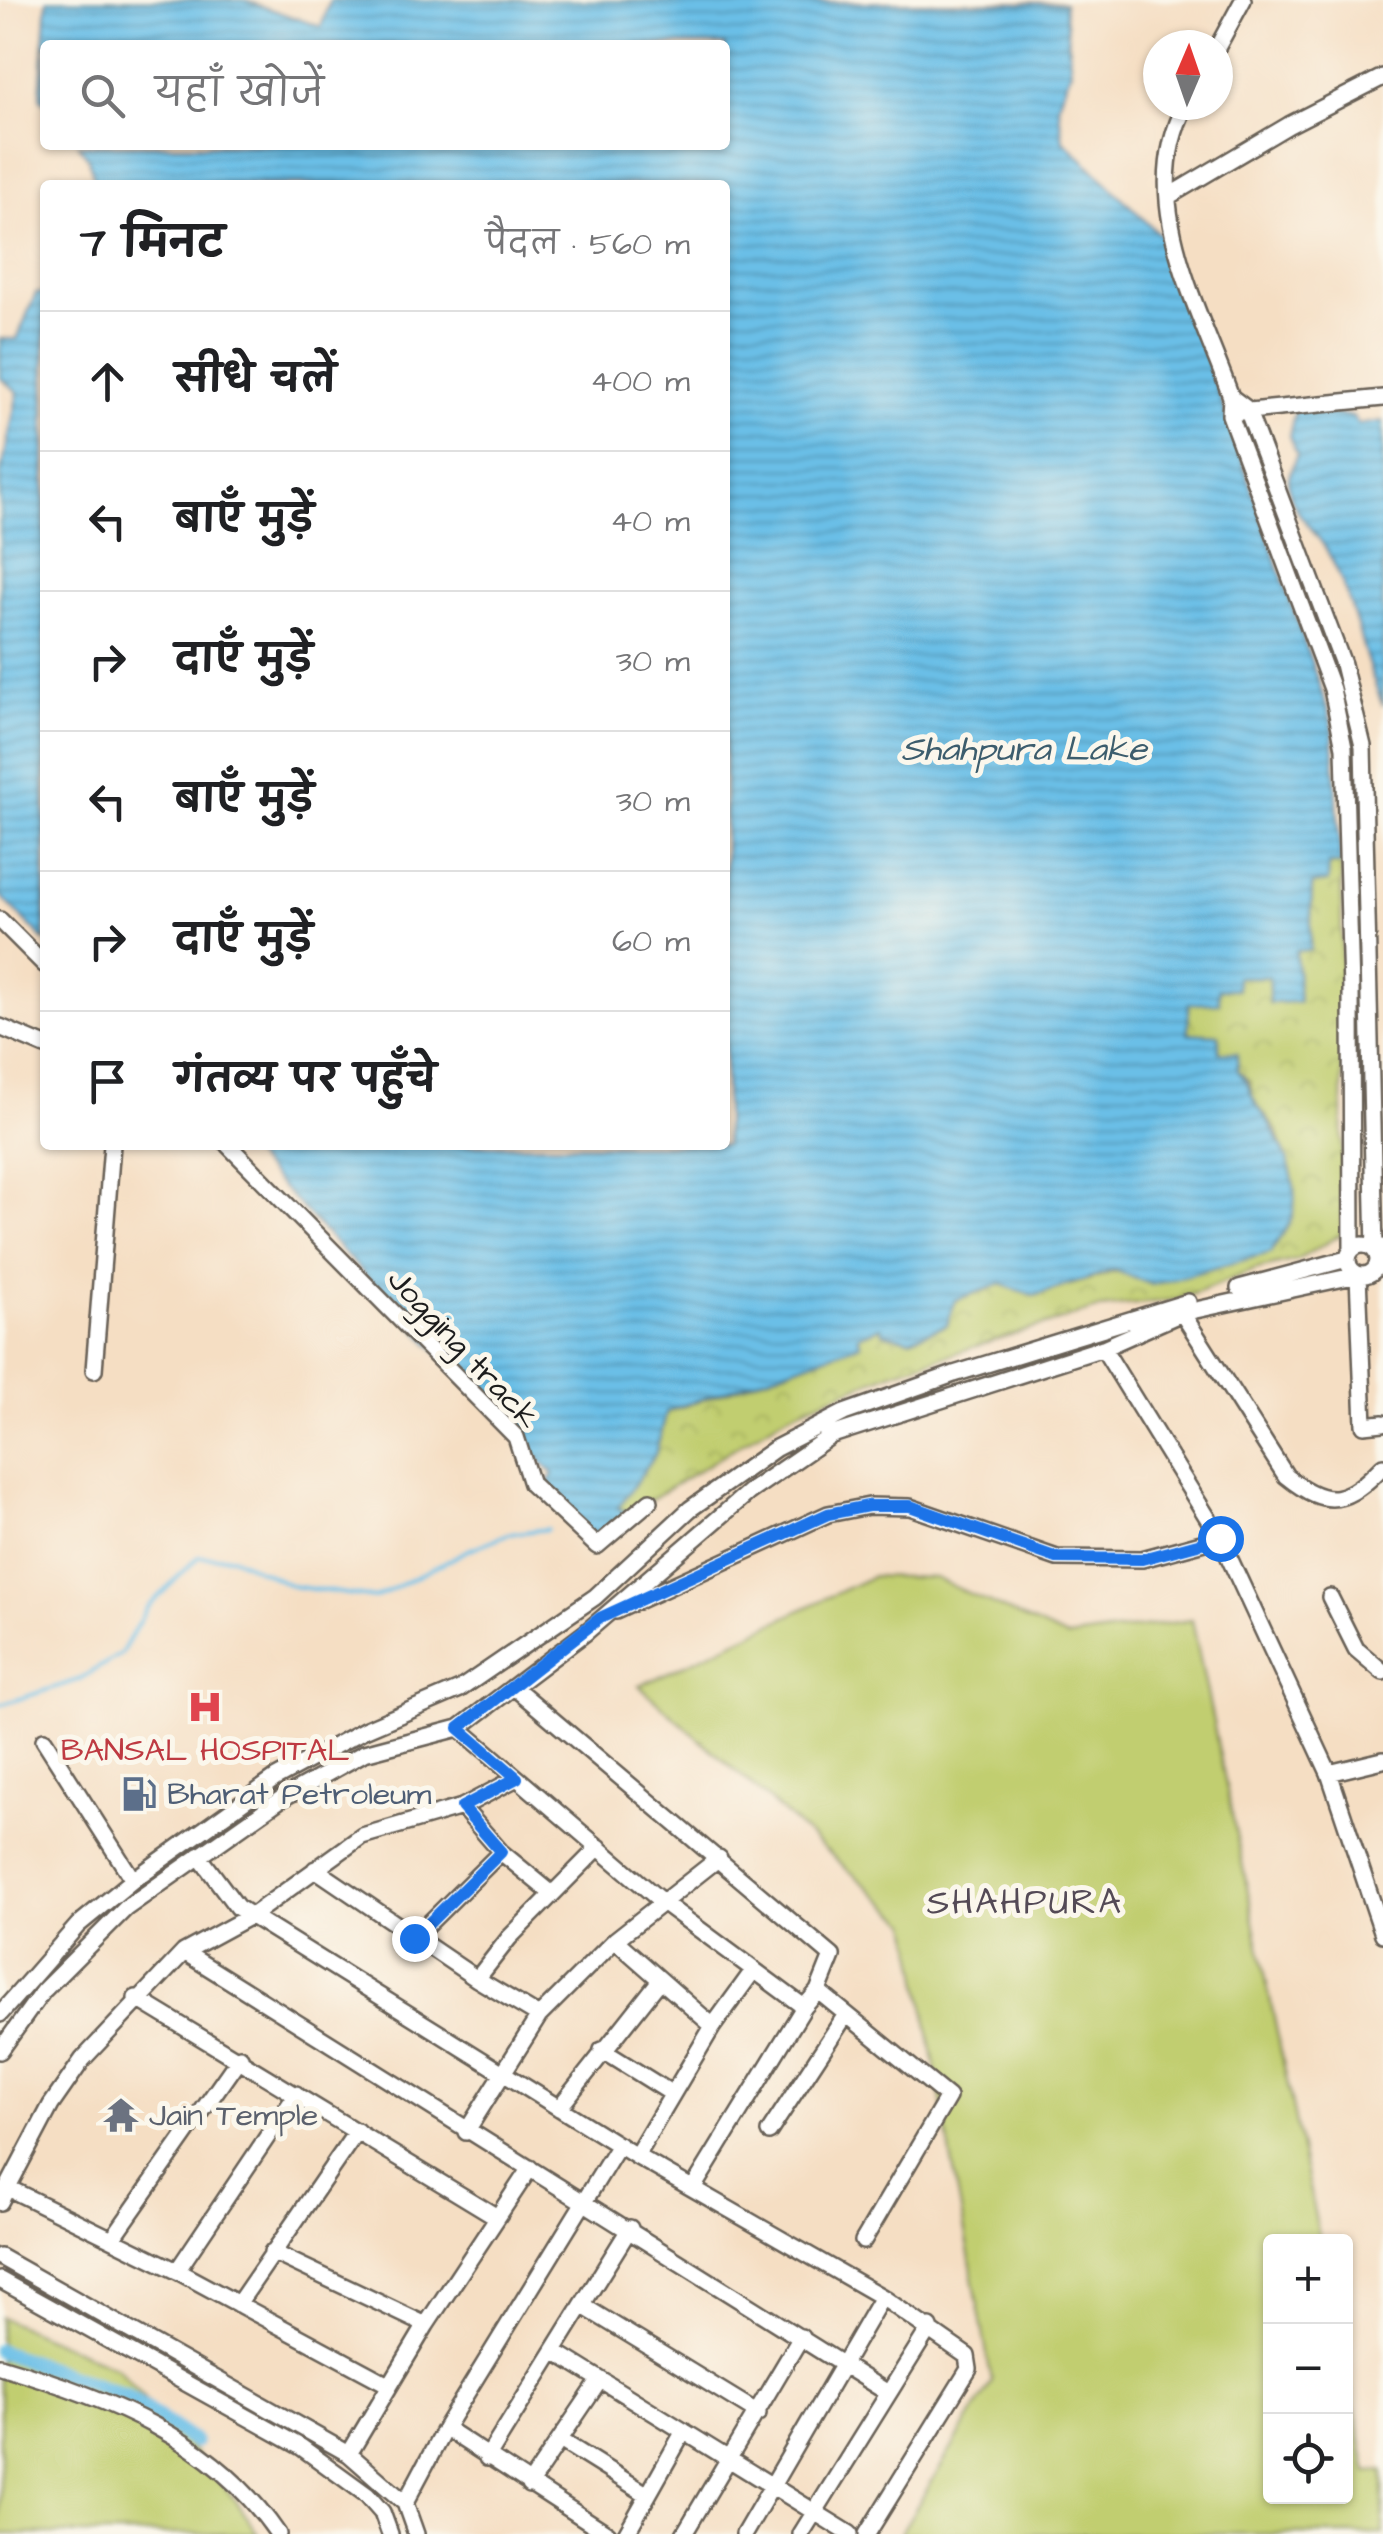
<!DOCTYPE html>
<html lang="hi">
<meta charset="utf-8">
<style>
:root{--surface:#fff;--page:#f6f6f6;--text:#202124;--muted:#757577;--line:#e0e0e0}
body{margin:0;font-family:"Architects Daughter","Playpen Sans Deva",sans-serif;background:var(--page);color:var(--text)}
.controls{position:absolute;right:30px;bottom:30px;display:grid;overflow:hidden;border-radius:10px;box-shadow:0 2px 8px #0004}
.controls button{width:90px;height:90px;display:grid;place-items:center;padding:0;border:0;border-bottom:2px solid var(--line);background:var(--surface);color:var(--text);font:50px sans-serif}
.compass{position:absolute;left:1143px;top:30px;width:90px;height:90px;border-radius:50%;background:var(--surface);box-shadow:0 2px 8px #0004;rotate:2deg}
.stop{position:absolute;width:30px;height:30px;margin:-22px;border:8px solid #1a73e8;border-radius:50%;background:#fff}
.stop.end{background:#1a73e8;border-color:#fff;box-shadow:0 2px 10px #0008}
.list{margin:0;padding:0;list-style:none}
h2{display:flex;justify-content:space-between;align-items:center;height:130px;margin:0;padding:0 40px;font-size:42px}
h2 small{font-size:32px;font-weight:400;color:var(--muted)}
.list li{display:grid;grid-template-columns:65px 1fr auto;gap:30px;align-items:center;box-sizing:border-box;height:140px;padding:0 40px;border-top:2px solid var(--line)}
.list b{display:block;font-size:38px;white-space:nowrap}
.list em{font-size:32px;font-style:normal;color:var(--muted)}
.icon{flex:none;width:55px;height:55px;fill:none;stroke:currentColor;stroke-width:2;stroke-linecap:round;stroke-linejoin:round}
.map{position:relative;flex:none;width:1383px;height:2534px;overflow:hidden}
.search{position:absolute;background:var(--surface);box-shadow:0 2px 8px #0004;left:40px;top:40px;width:690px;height:110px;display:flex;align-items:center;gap:25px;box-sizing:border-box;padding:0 35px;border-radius:10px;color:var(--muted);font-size:38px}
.panel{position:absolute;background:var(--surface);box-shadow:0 2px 8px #0004;left:40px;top:180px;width:690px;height:970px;border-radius:10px}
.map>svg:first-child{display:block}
</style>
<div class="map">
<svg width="1383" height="2534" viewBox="0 0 1383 2534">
<defs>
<pattern id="park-crowns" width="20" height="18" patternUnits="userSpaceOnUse" patternTransform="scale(2.5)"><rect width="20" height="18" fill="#c1ce70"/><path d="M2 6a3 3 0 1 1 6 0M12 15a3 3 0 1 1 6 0" fill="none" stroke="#a5b060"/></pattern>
<pattern id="water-rules" width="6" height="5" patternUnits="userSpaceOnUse" patternTransform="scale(2.5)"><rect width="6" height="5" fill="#6bbfe7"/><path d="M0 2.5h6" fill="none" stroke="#579aba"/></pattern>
</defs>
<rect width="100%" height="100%" fill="#fbf7ec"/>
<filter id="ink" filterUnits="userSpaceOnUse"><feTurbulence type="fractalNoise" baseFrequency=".01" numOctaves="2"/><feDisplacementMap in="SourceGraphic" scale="20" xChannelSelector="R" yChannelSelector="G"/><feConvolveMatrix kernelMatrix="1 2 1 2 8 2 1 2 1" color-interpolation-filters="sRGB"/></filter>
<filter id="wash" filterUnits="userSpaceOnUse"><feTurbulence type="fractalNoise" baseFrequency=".0048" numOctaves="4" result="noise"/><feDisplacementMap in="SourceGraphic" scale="40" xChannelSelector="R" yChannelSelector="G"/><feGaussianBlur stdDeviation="2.25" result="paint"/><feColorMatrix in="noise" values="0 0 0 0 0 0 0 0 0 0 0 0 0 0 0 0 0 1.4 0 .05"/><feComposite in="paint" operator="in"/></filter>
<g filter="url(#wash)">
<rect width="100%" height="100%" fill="#f5dec3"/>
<path fill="#c1ce70" stroke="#6e7546" stroke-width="2.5" d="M873 1576 935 1578 1067 1638 1192 1620 1320 2241 1270 2242V2496H1346V2366L1367 2472 1383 2471V2534H900L992 2382 909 1923 639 1686Z
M0 2317 117 2368 228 2491 258 2534H0Z"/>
<path fill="url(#park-crowns)" stroke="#6e7546" stroke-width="2.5" d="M1329 864H1341L1343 1233 1297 1260 1257 1269 1181 1299 1100 1308 893 1372 789 1414 629 1513 617 1508 655 1455 667 1412 861 1344 858 1336 882 1327 883 1333 910 1339 947 1325 955 1300 1001 1284 1034 1296 1292 1218 1291 1171 1277 1131 1252 1098 1250 1082 1219 1052V1035L1188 1034 1189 1003 1236 977H1270L1269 1003 1296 950 1310 949 1312 884Z"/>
<path fill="url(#water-rules)" stroke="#446e82" stroke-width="2.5" d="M47 0H244L321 27 330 0 1064 3 1071 70 1058 104 1063 140 1166 241 1332 722 1341 864H1329L1328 882 1312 884 1310 950 1296 951 1299 1002 1269 1003V977H1237V989H1219V1003L1189 1004 1188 1033 1219 1035V1052L1237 1053 1238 1071C1250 1082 1248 1091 1256 1103 1277 1134 1305 1180 1291 1220 1287 1231 1276 1243 1270 1253L1152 1285 1114 1270 1034 1296 1001 1284 955 1300 947 1325 910 1339 883 1333 881 1327 858 1336 861 1344 667 1411 655 1455 618 1508 629 1513 597 1539 542 1490 553 1474 242 1145H725V185H96L88 158 78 145H725V45H45V103L40 97Z
M36 293H45V941L0 895V478L18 392 0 378V339H17Z
M1295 410 1353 416 1358 425 1383 421V706C1361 653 1355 599 1326 549 1313 527 1290 512 1288 483 1288 474 1294 463 1297 454L1289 436Z"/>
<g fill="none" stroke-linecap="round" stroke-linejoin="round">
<path stroke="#6bbfe7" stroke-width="4" d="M0 1705 78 1680 121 1654 146 1609 198 1557H232L292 1586 375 1598 468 1550 508 1534 547 1529"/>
<path stroke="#6bbfe7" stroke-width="15" d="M0 2351 126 2396 194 2442"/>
</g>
</g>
<g filter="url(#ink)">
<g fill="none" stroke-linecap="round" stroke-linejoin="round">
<defs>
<path id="minor" d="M1218 46 1243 0
M1186 105C1135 199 1200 308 1231 397L1230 415 1332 689 1344 748 1351 990 1352 1250
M1169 196 1289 125 1383 77
M1231 397 1247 409 1343 664 1363 746 1375 1250 1383 1247
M1239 412 1383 398
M0 920 45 965
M0 1027 45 1046
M228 1145 516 1437 531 1484 597 1546 650 1501
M1348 1260a15 15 0 1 1 30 0a15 15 0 1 1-30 0Z
M1239 1288 1347 1259
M1182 1313 1286 1476C1328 1510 1347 1503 1383 1466
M1103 1348 1220 1538 1329 1773 1383 1934
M94 1370 112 1145
M1330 1597 1356 1649 1383 1672
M616 1611 828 1514 869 1506 910 1507 1057 1558 1142 1559 1220 1538
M515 1688 832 1956 818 1991 804 2007 693 2188
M459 1728 661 1901 804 2007
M44 1740 133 1880
M1329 1773 1383 1760
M462 1807 501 1852 551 1893
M199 1856 237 1907 636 2156 882 2297 967 2356 969 2369 867 2534
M315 1869 477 1979 539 2016
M414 1938 501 1852
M615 1940 713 2026
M184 1952 888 2393
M477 1979 509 1938 599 1847
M818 1991 948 2097 863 2241
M136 1998 497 2217
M0 2014 78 1925 133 1880 276 1778 364 1730 460 1689 595 1597 690 1509 776 1448 844 1413 954 1374 1188 1302
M602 2050 671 2093
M0 2051 43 1991 126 1908 281 1799 364 1753 459 1728 585 1633 749 1492 832 1435 1103 1348 1182 1313 1358 1275 1364 1425 1383 1423
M559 2108 658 1983
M466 2132 539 2016 615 1940 719 1858
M769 2132 845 2016
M636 2156 713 2026 753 1971
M8 2188 177 2271 389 2385
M0 2202 51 2105 83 2059 184 1952 254 1914 362 1836 462 1807 517 1778
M113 2238 240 2057
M272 2252 426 2325
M0 2257 349 2454 405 2503 416 2534
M177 2271 296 2094
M0 2280 301 2447 367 2495 382 2512 390 2534
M238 2304 357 2131
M583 2306 758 2413
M554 2351 850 2534
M0 2366C106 2397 213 2438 278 2534
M445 2428 608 2534
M560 2440 648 2495
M349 2454 426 2325 530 2168
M487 2458 630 2228
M529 2485 600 2380
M405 2503 445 2428 619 2145
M626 2534 684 2431
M684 2534 801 2337
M744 2534 882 2297
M801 2534 930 2327"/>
</defs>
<use href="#minor" stroke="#686056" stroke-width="20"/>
<use href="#minor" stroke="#fff" stroke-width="15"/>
</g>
</g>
<g fill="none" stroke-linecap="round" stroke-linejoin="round" filter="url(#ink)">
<path stroke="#1a73e8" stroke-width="12" d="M414 1938 501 1852 462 1807 517 1778 459 1728 600 1618 828 1514 868 1506H910L1057 1558 1142 1559 1220 1538"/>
</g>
<defs>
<symbol id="hospital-bare" viewBox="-9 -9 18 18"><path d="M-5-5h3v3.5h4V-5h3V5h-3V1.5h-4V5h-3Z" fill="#e0444e" stroke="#fbf7ec" stroke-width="2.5" paint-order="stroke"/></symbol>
<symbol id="fuel-bare" viewBox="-9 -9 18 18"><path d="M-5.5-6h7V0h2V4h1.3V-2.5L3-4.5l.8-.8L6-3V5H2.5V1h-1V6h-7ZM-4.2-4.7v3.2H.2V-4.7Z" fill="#5c6f8a" stroke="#fbf7ec" stroke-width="2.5" paint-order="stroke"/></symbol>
<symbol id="temple-bare" viewBox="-9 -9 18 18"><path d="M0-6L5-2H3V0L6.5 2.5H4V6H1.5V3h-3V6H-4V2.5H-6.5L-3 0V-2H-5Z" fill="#6b7280" stroke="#fbf7ec" stroke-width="2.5" paint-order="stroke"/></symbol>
</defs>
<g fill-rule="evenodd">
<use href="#hospital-bare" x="180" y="1682" width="50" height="50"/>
<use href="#fuel-bare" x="114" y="1769" width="50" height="50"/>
<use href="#temple-bare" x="96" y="2090" width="50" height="50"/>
</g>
<g text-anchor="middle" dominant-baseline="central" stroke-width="10" stroke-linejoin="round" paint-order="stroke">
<g font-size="32" fill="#1c1c1c" stroke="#fbf7ec">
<text transform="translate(463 1349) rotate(47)">Jogging track</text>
</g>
<g font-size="32" fill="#be3a42" stroke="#fbf7ec">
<text x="205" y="1750">BANSAL HOSPITAL</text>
</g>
<g font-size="32" fill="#4e5e75" stroke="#fbf7ec" text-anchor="start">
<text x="167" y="1794">Bharat Petroleum</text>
</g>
<g font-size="32" fill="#5b616d" stroke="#fbf7ec" text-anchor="start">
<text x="149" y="2115">Jain Temple</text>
</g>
<g font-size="35" font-style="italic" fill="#3c5d6d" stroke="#fbf7ec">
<text x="1024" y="749">Shahpura Lake</text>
</g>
<g font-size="35" letter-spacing="2.5" fill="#544a56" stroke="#fbf7ec">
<text x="1025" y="1902">SHAHPURA</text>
</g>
</g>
</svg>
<div class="controls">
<button>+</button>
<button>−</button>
<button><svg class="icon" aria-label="locate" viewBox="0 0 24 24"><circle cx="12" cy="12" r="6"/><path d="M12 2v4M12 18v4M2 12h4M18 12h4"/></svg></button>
</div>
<svg class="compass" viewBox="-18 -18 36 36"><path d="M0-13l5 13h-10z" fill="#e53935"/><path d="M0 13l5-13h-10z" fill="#757577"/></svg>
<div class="stop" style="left:1220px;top:1538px"></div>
<div class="stop end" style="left:414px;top:1938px"></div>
<div class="search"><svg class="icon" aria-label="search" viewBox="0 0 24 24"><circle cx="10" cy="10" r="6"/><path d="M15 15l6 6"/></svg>यहाँ खोजें</div>
<section class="panel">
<h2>7 मिनट<small>पैदल · 560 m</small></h2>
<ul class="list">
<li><svg class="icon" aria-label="ahead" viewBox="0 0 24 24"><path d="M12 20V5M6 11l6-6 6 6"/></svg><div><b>सीधे चलें</b></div><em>400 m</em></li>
<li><svg class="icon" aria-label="left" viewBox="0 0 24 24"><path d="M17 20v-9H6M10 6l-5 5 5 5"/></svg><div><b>बाएँ मुड़ें</b></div><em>40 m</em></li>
<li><svg class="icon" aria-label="right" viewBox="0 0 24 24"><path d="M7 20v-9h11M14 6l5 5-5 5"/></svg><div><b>दाएँ मुड़ें</b></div><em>30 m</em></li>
<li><svg class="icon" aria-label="left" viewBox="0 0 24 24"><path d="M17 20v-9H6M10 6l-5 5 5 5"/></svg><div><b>बाएँ मुड़ें</b></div><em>30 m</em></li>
<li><svg class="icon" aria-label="right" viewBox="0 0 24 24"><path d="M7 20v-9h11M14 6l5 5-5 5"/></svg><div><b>दाएँ मुड़ें</b></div><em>60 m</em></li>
<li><svg class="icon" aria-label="arrive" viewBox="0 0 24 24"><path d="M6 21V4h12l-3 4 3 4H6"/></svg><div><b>गंतव्य पर पहुँचे</b></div></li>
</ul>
</section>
</div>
